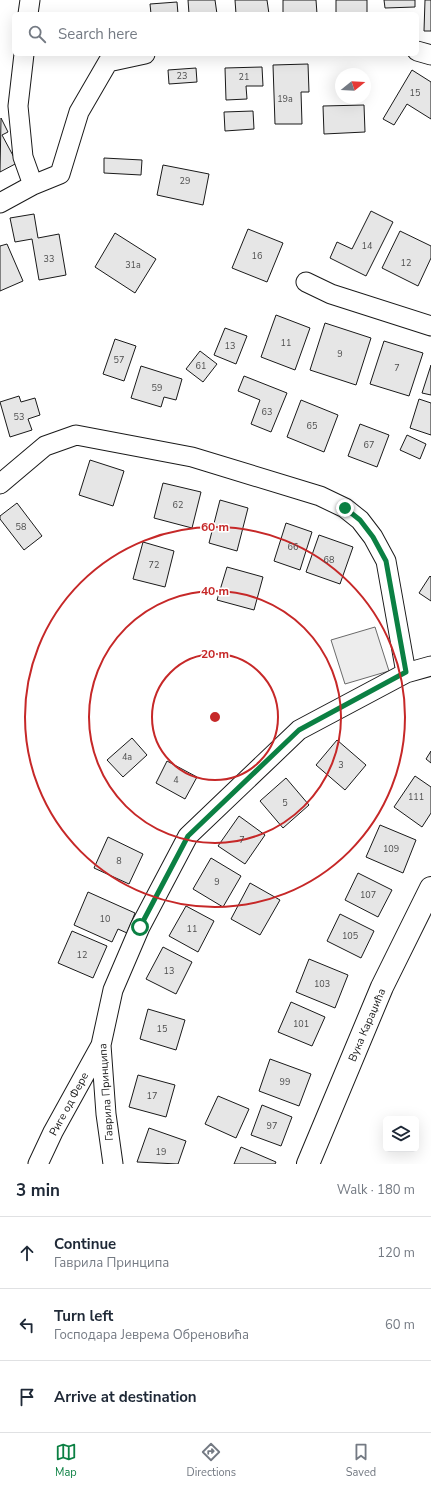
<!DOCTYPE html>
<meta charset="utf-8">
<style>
:root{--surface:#fff;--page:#f2f2f3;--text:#1f2937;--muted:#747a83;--line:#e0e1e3;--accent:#0b8043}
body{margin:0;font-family:"Nunito Sans",sans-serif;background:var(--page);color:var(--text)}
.controls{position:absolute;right:12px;bottom:12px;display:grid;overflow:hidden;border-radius:6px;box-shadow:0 4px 16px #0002}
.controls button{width:36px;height:36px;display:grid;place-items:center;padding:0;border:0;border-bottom:1px solid var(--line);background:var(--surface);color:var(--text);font:20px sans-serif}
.compass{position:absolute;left:335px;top:68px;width:36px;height:36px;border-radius:50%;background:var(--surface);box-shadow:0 4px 16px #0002;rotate:72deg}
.stop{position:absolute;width:12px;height:12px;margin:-9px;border:3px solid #0b8043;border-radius:50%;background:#fff}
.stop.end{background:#0b8043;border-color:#fff;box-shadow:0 1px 4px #0008}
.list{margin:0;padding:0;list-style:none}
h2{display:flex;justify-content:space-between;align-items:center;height:52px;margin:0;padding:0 16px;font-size:17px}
h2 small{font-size:13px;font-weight:400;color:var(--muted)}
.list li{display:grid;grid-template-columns:26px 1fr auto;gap:12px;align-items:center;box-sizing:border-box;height:72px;padding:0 16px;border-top:1px solid var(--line)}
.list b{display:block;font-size:15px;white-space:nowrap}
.list p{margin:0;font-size:13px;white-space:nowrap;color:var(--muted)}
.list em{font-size:13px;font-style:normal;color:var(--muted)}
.icon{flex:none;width:22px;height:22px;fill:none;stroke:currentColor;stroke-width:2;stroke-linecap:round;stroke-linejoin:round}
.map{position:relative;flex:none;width:431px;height:1164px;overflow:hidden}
.search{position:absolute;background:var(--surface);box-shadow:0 4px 16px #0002;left:12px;right:12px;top:12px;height:44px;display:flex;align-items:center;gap:10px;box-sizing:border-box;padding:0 14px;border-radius:6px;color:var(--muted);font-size:15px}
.sheet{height:268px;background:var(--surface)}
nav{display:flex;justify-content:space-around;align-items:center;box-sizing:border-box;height:56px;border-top:1px solid var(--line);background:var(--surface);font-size:11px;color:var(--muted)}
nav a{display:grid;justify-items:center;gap:2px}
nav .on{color:var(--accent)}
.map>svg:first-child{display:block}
</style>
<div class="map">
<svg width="431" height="1164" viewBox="0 0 431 1164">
<rect width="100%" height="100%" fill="#fff"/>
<path fill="#ededed" stroke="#6a6a6a" d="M375 627 389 671 345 684 331 640Z"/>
<path fill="#e6e6e6" stroke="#1a1a1a" d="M188 0H215L217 14H189Z
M235 0H267L269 14H236Z
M283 0H316L317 14H283Z
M336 0H367V14H336Z
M384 0H415V7L385 8Z
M425 0H431V31H424Z
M177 2 178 14H151L150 4Z
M308 64 309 92H301L302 124H275L273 65Z
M262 67 263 86H246L247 99 226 100 225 68Z
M196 68 197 82 169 84 168 70Z
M412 70 431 82V119L407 104 394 125 383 119Z
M364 105 365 132 324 134 323 106Z
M253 111 254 129 225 131 224 112Z
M1 118 8 132 2 135 17 163 0 172Z
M104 158 142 160 141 175 104 173Z
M163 165 209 174 203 205 157 195Z
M371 211 393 222 366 276 330 258 337 242 352 249Z
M34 214 38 238 59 234 66 275 39 280 32 239 15 242 10 218Z
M248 229 283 243 267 282 232 268Z
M400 231 431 246V258L418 286 382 268Z
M115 233 156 259 135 293 95 267Z
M7 244 23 281 0 291V246Z
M276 315 310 328 295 370 261 357Z
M325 323 371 338 356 385 310 370Z
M225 328 247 336 236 364 214 355Z
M115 339 136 346 124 381 103 374Z
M384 341 423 353 409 396 370 384Z
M200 351 217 364 203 382 186 369Z
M431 365V395L422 393Z
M141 366 182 379 176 400 164 397 161 407 131 398Z
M244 376 287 393 271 432 251 424 260 400 238 391Z
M19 396 21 402 35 398 40 415 28 419 32 430 10 437 0 402Z
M419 399 431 403V435L410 428Z
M301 400 338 415 324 452 287 437Z
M360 424 389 435 377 467 348 456Z
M407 435 426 444 420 459 400 450Z
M90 460 124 471 113 506 79 495Z
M163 483 201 492 192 528 154 518Z
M220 500 248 508 237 551 209 543Z
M17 503 42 536 24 550 0 519V516Z
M286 523 312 532 300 570 274 561Z
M319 535 353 547 340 584 306 572Z
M143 542 174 551 165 587 133 579Z
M227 567 263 577 254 610 217 600Z
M430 576 431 577V601L419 593Z
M132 738 147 755 123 777 107 760Z
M337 740 366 765 345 790 316 765Z
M431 751V763L426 759Z
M167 761 197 777 185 799 156 783Z
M415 776 431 787V813L422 827 394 807Z
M286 778 309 805 283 828 260 801Z
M239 816 265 835 245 864 218 846Z
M380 825 416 840 403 873 366 857Z
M108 837 143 854 129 884 94 868Z
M211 858 241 876 223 907 193 889Z
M358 873 392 890 378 917 345 900Z
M250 883 280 900 260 935 231 919Z
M88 892 135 913 127 933 118 929 112 942 74 925Z
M186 906 214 921 198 952 169 936Z
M340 914 374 931 361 958 327 941Z
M72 931 107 946 93 978 58 963Z
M163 947 192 962 176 994 146 979Z
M309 959 348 975 335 1008 296 992Z
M291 1002 325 1017 312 1046 278 1032Z
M148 1009 185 1020 176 1050 140 1039Z
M270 1059 311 1074 299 1106 259 1091Z
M138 1075 175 1085 166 1117 129 1107Z
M218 1096 249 1109 236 1138 205 1124Z
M262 1105 292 1117 281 1146 251 1135Z
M149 1128 186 1141 178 1164 137 1162Z
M241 1147 276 1162 275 1164H234Z"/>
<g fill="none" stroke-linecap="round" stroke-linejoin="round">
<defs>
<path id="minor" d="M28 14 30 0
M417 51 431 55
M24 54 18 106 23 157 33 185
M0 203 33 185 60 174 79 112 108 62 145 54
M306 282 331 294 431 326
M0 484 45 446 76 435 192 457 320 496 345 508 360 520 373 537 386 561 406 673
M38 1164 53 1132 101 1045
M113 1164 106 1114 101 1045 113 990 140 927 188 836 299 730 406 673 431 666"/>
<path id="tertiary" d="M308 1164 382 987 431 888"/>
</defs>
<use href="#minor" stroke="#1a1a1a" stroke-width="21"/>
<use href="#tertiary" stroke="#1a1a1a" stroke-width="24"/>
<use href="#minor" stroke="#fff" stroke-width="19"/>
<use href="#tertiary" stroke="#fff" stroke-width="22"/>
</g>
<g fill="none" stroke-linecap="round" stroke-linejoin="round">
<path stroke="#0b8043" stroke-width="5" d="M140 927 188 836 299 730 406 672 386 561 373 537 360 520 345 508"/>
</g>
<g fill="none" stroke="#c62828" stroke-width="2">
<circle cx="215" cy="717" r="63"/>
<circle cx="215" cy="717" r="126"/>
<circle cx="215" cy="717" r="190"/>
</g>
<g text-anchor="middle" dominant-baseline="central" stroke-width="3" stroke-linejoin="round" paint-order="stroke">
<g font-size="9" fill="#4d4d4d">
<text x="182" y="76">23</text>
<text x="244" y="77">21</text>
<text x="415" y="93">15</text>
<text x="285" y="99">19a</text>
<text x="185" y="181">29</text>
<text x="367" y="246">14</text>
<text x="257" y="256">16</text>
<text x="49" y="259">33</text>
<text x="406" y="263">12</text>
<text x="133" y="265">31a</text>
<text x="286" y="343">11</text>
<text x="230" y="346">13</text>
<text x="340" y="354">9</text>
<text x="119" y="360">57</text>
<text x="201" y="366">61</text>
<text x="397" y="368">7</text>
<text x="157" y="388">59</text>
<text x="267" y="412">63</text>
<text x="19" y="417">53</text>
<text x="312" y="426">65</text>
<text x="369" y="445">67</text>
<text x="178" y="505">62</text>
<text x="21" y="527">58</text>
<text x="293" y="547">66</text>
<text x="329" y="560">68</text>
<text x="154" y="565">72</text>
<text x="127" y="757">4a</text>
<text x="341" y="765">3</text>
<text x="176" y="780">4</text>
<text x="416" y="797">111</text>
<text x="285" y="803">5</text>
<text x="242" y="840">7</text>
<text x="391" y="849">109</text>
<text x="119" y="861">8</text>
<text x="217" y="882">9</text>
<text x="368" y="895">107</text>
<text x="105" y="919">10</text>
<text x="192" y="929">11</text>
<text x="350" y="936">105</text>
<text x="82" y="955">12</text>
<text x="169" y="971">13</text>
<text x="322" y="984">103</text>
<text x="301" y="1024">101</text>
<text x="162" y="1029">15</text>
<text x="285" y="1082">99</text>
<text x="152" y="1096">17</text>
<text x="272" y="1126">97</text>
<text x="161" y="1152">19</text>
</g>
<g font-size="11" fill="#1a1a1a" stroke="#fff">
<text transform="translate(367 1025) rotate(-67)">Вука Караџића</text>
<text transform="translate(106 1092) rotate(-94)">Гаврила Принципа</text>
<text transform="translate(69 1104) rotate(-62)">Риге од Фере</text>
</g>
</g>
<circle cx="215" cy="717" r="6" fill="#c62828" stroke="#fff" stroke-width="2"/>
<g font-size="12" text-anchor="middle" font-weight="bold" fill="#c62828" stroke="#fff" stroke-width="3" stroke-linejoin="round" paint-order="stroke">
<text x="215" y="531">60 m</text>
<text x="215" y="595">40 m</text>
<text x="215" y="658">20 m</text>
</g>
</svg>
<div class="controls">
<button><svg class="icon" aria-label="layers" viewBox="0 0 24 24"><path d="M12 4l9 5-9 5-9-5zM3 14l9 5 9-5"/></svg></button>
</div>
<svg class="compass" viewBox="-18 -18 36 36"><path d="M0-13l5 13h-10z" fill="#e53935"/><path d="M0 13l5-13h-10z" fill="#747a83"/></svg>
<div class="stop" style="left:140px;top:927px"></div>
<div class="stop end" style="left:345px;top:508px"></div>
<div class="search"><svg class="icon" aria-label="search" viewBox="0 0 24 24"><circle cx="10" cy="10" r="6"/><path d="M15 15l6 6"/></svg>Search here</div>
</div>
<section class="sheet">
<h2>3 min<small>Walk · 180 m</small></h2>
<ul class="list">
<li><svg class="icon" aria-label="ahead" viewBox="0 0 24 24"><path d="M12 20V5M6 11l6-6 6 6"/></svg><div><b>Continue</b><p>Гаврила Принципа</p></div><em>120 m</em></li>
<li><svg class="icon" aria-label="left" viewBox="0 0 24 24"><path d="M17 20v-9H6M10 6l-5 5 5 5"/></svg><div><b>Turn left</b><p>Господара Јеврема Обреновића</p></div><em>60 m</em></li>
<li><svg class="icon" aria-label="arrive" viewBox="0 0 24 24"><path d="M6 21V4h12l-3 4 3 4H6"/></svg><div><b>Arrive at destination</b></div></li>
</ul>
</section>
<nav>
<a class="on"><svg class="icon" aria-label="map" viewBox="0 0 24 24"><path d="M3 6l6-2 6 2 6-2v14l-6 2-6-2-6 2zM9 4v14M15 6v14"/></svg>Map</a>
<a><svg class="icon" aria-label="directions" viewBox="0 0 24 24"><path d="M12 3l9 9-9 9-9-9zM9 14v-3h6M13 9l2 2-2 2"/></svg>Directions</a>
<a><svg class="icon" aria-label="saved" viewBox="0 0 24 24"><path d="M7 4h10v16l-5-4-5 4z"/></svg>Saved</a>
</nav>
